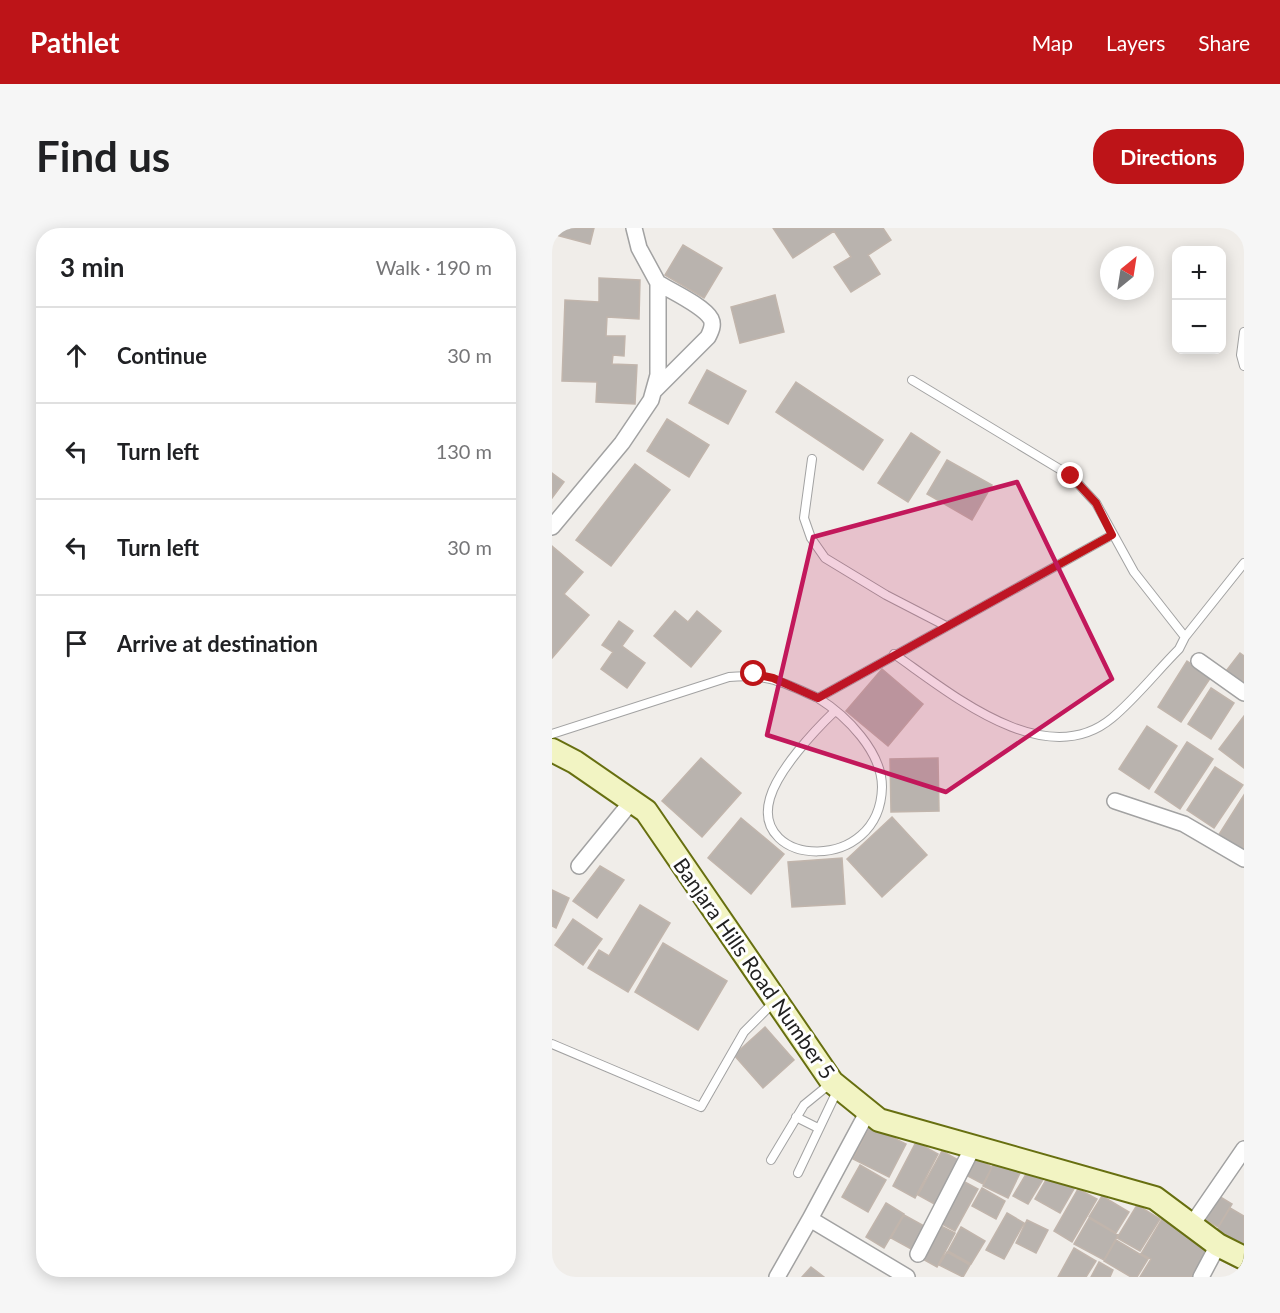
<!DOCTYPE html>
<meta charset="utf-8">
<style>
:root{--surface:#fff;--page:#f6f6f6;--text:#202124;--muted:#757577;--line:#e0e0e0;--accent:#bd1418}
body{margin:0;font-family:Lato,sans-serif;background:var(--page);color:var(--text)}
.controls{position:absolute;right:18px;top:18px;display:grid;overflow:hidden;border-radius:12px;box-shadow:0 3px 15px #0003}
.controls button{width:54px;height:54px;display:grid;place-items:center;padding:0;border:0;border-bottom:2px solid var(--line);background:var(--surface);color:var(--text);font:30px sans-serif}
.compass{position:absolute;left:548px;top:18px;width:54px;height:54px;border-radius:50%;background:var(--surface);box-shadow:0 3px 15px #0003;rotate:30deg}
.stop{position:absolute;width:18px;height:18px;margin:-14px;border:4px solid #bd1418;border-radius:50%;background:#fff}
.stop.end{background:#bd1418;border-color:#fff;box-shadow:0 2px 6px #0008}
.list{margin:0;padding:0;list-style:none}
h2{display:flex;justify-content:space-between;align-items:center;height:78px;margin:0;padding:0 24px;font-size:26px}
h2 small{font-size:20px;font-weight:400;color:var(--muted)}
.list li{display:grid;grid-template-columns:39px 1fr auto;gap:18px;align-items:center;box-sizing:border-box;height:96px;padding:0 24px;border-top:2px solid var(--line)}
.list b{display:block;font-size:22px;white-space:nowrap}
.list em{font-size:20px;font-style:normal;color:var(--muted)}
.icon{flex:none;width:33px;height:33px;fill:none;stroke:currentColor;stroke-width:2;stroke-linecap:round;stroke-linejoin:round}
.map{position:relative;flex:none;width:692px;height:1049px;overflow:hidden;border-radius:24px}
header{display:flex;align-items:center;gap:36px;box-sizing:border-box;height:84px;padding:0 30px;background:var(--accent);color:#fff}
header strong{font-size:28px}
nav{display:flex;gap:33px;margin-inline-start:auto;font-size:21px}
.intro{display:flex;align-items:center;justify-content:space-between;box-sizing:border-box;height:144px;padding:0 36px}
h1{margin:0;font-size:42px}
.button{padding:15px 27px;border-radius:24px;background:var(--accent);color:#fff;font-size:21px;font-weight:700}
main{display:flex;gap:36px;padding:0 36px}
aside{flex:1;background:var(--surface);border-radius:24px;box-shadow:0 3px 15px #0003}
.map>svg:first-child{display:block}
</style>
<header>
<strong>Pathlet</strong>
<nav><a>Map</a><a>Layers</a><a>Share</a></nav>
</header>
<div class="intro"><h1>Find us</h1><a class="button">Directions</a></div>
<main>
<aside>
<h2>3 min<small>Walk · 190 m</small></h2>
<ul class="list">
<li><svg class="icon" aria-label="ahead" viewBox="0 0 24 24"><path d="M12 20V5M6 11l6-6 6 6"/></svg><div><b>Continue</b></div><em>30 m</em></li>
<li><svg class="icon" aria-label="left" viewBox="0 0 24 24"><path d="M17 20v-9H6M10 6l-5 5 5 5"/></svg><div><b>Turn left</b></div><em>130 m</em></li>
<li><svg class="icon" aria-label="left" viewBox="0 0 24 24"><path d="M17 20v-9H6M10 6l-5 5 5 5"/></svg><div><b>Turn left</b></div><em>30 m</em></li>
<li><svg class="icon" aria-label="arrive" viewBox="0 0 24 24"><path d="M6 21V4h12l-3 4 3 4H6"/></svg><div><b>Arrive at destination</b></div></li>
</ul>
</aside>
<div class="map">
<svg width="692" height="1049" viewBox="0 0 692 1049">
<rect width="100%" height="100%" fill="#f0ede9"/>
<path fill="#b9b3ae" stroke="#c1b5ac" stroke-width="1.5" d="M0 0H42L38 16 0 6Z
M221 0H331L339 12 316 27 328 46 299 64 282 39 299 29 282 3 241 30Z
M131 17 170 40 152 70 113 47Z
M47 50 88 52 87 91 55 89 54 108H73L72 128 61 127 60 136 85 137 83 176 44 174 45 154 10 153 13 72 47 74Z
M223 67 232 104 188 115 179 79Z
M155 142 194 163 176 196 137 175Z
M244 154 331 212 311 242 224 184Z
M115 191 157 217 137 249 95 223Z
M359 205 388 224 356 274 326 255Z
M395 232 440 257 420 292 375 266Z
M83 236 118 262 59 338 24 312Z
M0 245 12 254 0 270Z
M0 318 31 344 12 366 37 387 0 430Z
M123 383 136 394 145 383 169 403 139 439 102 408Z
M67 393 81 403 70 418 93 435 75 460 49 441 61 424 50 417Z
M688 425 692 428V457L674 443Z
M635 433 659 449 629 494 606 479Z
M330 441 371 476 336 518 294 483Z
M659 460 682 475 659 511 636 496Z
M692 488V540L667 521Z
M595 498 625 518 597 561 567 541Z
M635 514 661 531 628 581 603 564Z
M149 530 189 565 150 609 110 573Z
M386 530 387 583 339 584 338 531Z
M663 539 691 557 662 600 635 582Z
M692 567V625L666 608Z
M340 589 375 627 330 669 295 631Z
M189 590 232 626 199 666 156 630Z
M290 630 293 676 240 679 236 634Z
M48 638 72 652 45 690 21 673Z
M0 662 17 670 4 700 0 698Z
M88 677 118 695 76 764 36 740 47 722 57 728Z
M21 691 50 711 31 737 3 717Z
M111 715 175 753 146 802 83 764Z
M213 799 242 832 211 860 182 827Z
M318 898 354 916 337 949 301 931Z
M364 914 386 926 363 970 341 958Z
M390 923 410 934 386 978 366 967Z
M419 928 440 939 431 956 410 945Z
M443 933 468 945 456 970 431 958Z
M308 937 334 952 316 984 290 969Z
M477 941 492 950 476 976 461 968Z
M498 945 523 959 508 985 483 971Z
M409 952 426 961 403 1003 386 994Z
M430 960 453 973 444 991 420 978Z
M526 961 545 971 520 1014 502 1003Z
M665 967 680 976 666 999 651 990Z
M550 968 577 984 564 1005 537 989Z
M334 975 352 986 332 1020 314 1009Z
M585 977 608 991 588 1023 565 1010Z
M678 980 692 988V1020L664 1003Z
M455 985 472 995 452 1031 434 1022Z
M352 987 374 999 361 1022 339 1010Z
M537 990 566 1007 552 1032 522 1016Z
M610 991 657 1020 639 1049H588L599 1031 589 1026Z
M475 992 496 1002 484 1025 464 1015Z
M385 996 403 1005 385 1039 367 1029Z
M409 999 433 1013 419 1036 396 1023Z
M564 1012 596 1031 585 1049H579L552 1033Z
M522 1020 544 1033 534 1049H506Z
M395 1024 418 1037 411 1049 387 1037Z
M547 1034 561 1042 558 1049H539Z
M259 1039 272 1049H250Z"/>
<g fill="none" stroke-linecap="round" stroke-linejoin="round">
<defs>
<path id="lane" d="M692 104 689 127 692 138
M360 152 519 248 544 275 582 344 633 409
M260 231 252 290 259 310 273 330 334 367 394 398
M342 426C397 464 493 546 560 490 584 470 605 443 627 421L633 409 692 335
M266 470C295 488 330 524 330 559 328 647 198 639 218 570 226 542 262 503 283 483
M0 506 177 449C216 445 232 455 266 470L560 307
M0 816 149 879 192 804 223 773
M244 889 266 900
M219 932 252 877 279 855
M246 945 286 861"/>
<path id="street" d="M103 162 156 109C159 103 162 97 159 91 152 78 119 63 106 55
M0 299 70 215 99 172 106 147V55L87 20 82 0
M647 433 692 465
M563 573 632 596 692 631
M27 638 80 573
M316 883 258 991 355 1049
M639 998 692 921
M366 1026 421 919
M225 1049 258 991
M649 1049 666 1017"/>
<path id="secondary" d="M0 522 23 534 94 583 280 854 327 892 603 970 666 1017 692 1030"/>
</defs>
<use href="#lane" stroke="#a2a2a2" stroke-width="10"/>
<use href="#street" stroke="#a2a2a2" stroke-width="18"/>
<use href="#secondary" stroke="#676f10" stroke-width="26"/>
<use href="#lane" stroke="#fff" stroke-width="8"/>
<use href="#street" stroke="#fff" stroke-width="15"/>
<use href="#secondary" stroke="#f2f4c3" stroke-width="22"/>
</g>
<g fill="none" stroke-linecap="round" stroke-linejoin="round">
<path stroke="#bd1418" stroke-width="8" d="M202 446 221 450 266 470 560 307 544 275 519 248"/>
</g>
<path fill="#c2185b" fill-opacity="0.2" stroke="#c2185b" stroke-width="4.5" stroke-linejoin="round" d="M465 254 560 451 394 564 215 507 261 309Z"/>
<g text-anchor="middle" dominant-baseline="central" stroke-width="6" stroke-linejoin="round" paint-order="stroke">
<g font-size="21" fill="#212121" stroke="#fff">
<text transform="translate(203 740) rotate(55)">Banjara Hills Road Number 5</text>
</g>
</g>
</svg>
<div class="controls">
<button>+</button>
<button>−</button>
</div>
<svg class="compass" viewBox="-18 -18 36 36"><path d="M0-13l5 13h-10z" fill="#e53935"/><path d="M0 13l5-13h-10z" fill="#757577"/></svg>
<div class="stop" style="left:202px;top:446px"></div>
<div class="stop end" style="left:519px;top:248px"></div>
</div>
</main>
